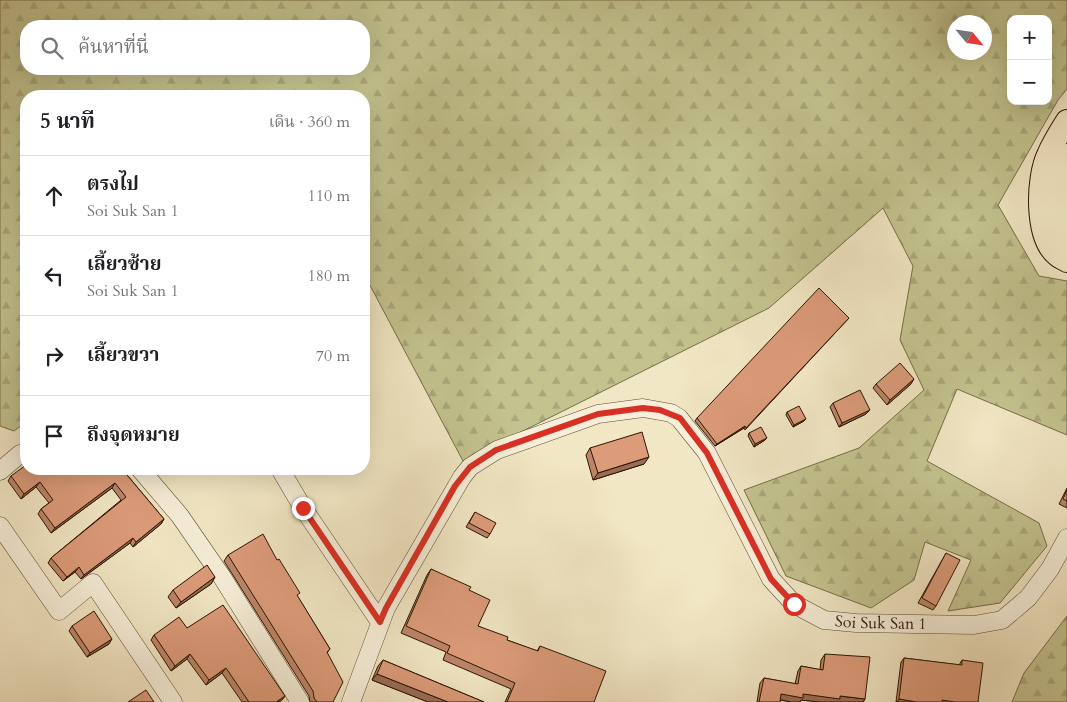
<!DOCTYPE html>
<html lang="th">
<meta charset="utf-8">
<style>
:root{--surface:#fff;--page:#f6f6f6;--text:#202124;--muted:#757577;--line:#e0e0e0}
body{margin:0;font-family:Cardo,"Noto Serif Thai",serif;background:var(--page);color:var(--text)}
.controls{position:absolute;right:15px;top:15px;display:grid;overflow:hidden;border-radius:10px;box-shadow:0 5px 20px #0002}
.controls button{width:45px;height:45px;display:grid;place-items:center;padding:0;border:0;border-bottom:1px solid var(--line);background:var(--surface);color:var(--text);font:25px sans-serif}
.compass{position:absolute;left:947px;top:15px;width:45px;height:45px;border-radius:50%;background:var(--surface);box-shadow:0 5px 20px #0002;rotate:119deg}
.stop{position:absolute;width:15px;height:15px;margin:-11px;border:4px solid #d93025;border-radius:50%;background:#fff}
.stop.end{background:#d93025;border-color:#fff;box-shadow:0 1px 5px #0008}
.list{margin:0;padding:0;list-style:none}
h2{display:flex;justify-content:space-between;align-items:center;height:65px;margin:0;padding:0 20px;font-size:21px}
h2 small{font-size:16px;font-weight:400;color:var(--muted)}
.list li{display:grid;grid-template-columns:32px 1fr auto;gap:15px;align-items:center;box-sizing:border-box;height:80px;padding:0 20px;border-top:1px solid var(--line)}
.list b{display:block;font-size:19px;white-space:nowrap}
.list p{margin:0;font-size:16px;white-space:nowrap;color:var(--muted)}
.list em{font-size:16px;font-style:normal;color:var(--muted)}
.icon{flex:none;width:28px;height:28px;fill:none;stroke:currentColor;stroke-width:2;stroke-linecap:round;stroke-linejoin:round}
.map{position:relative;flex:none;width:1067px;height:702px;overflow:hidden}
.search{position:absolute;background:var(--surface);box-shadow:0 5px 20px #0002;left:20px;top:20px;width:350px;height:55px;display:flex;align-items:center;gap:12px;box-sizing:border-box;padding:0 18px;border-radius:20px;color:var(--muted);font-size:19px}
.panel{position:absolute;background:var(--surface);box-shadow:0 5px 20px #0002;left:20px;top:90px;width:350px;height:385px;border-radius:20px}
.map>svg:first-child{display:block}
</style>
<div class="map">
<svg width="1067" height="702" viewBox="0 0 1067 702">
<defs>
<pattern id="forest-firs" width="22" height="20" patternUnits="userSpaceOnUse" patternTransform="scale(1.25)"><rect width="22" height="20" fill="#c3c38f"/><path d="M5 1l3.5 6h-7zM16 11l3.5 6h-7z" fill="#a8a77a"/></pattern>
</defs>
<rect width="100%" height="100%" fill="#f2e7c4"/>
<filter id="stains"><feTurbulence type="fractalNoise" baseFrequency=".004" numOctaves="4"/><feColorMatrix values="0 0 0 0 .2 0 0 0 0 .09 0 0 0 0 .02 0 0 0 .5 -.17"/></filter>
<radialGradient id="worn" r=".72"><stop offset=".6" stop-color="#630" stop-opacity="0"/><stop offset="1" stop-color="#630" stop-opacity=".3"/></radialGradient>
<path fill="url(#forest-firs)" stroke="#766c48" fill-rule="evenodd" d="M0 0H1067V89L1058 100 998 205 1039 276 1067 281V435L957 389 927 461 1039 523 1047 546 1000 603 948 611 971 560 925 542 914 580 871 608 786 576 744 490 859 448 924 390 900 340 913 266 883 208 769 308 463 461 364 274V96H26V422L14 431 0 426ZM1011 19H1048V101H1011ZM954 22H984V52H954ZM26 26H364V69H26Z
M1067 616V702H1012L1024 673Z"/>
<g fill="none" stroke-linecap="round" stroke-linejoin="round">
<defs>
<g id="minor">
<path d="M140 469 180 516 222 577 300 702"/>
<path d="M280 469 303 508 380 622"/>
<path d="M0 471 20 454"/>
<path d="M0 526 59 611 93 583 173 702"/>
<path id="s1" d="M351 702 386 608 462 477 470 467 497 450 598 414 643 408 671 413 679 418 707 453 771 579 794 604 824 620 856 623 974 625 1002 620 1028 598 1050 569 1067 538"/>
</g>
<path id="major" d="M1067 121C1060 132 1053 143 1048 155 1037 178 1035 237 1057 255 1060 258 1064 259 1067 261
M1067 155C1055 180 1050 218 1067 241"/>
</defs>
<use href="#minor" stroke="#5c4a32" stroke-width="19"/>
<use href="#major" stroke="#2a1501" stroke-width="24"/>
<use href="#minor" stroke="#f7efd9" stroke-width="18"/>
<use href="#major" stroke="#f2e7c4" stroke-width="22"/>
</g>
<path fill="#bd8568" stroke="#2a1501" d="M849 318 745 430 744 428 715 446 695 421 697 418Z
M876 384H911L887 405 873 388Z
M833 403 870 410 866 414 839 427 830 407Z
M787 412 806 419 804 421 793 427 786 415Z
M749 433 767 438 765 440 754 447 748 436Z
M590 448 644 464 593 480 586 455Z
M26 469H122L164 519 161 524 133 547 130 543 81 579 75 572 63 581 48 563 51 558 121 500 112 488 51 533 38 514 41 509 49 503 36 487 21 499 8 481 11 476Z
M1067 488V508L1059 504Z
M475 512 490 534 487 538 466 527Z
M946 553 936 606 933 610 918 603Z
M228 555 298 597 330 649 327 653 333 702H310L309 696 224 561Z
M431 569 469 590 478 626 507 640 537 651 540 646 594 702H505L511 689 443 660 446 652 401 633 427 575Z
M215 577 211 584 176 608 168 597 173 590Z
M72 626 109 644 87 657 69 631Z
M187 628 285 696 281 701 242 702 222 673 206 685 187 659 171 671 151 640 154 635Z
M825 654 865 699 863 702H820L801 700 800 702H791L780 700V702H757L760 683 764 678 795 684 798 671 801 666 820 670 821 660Z
M904 658 959 665 962 660 978 702H896L901 662Z
M383 660 484 702H428L372 680 378 666Z"/>
<path fill="#9a6c55" stroke="#2a1501" d="M914 379 911 384 887 405 890 400Z
M870 410 866 414 839 427 842 423Z
M806 419 804 421 793 427 794 425Z
M745 426 744 428 715 446 717 444Z
M767 438 765 440 754 447 755 444Z
M649 457 644 464 593 480 598 473Z
M40 482 36 487 21 499 24 494Z
M115 483 112 488 51 533 55 528Z
M164 519 161 524 133 547 136 542Z
M133 538 130 543 81 579 84 575Z
M79 567 75 572 63 581 67 577Z
M215 577 211 584 176 608 181 602Z
M112 639 109 644 87 657 90 653Z
M190 654 187 659 171 671 175 666Z
M226 668 222 673 206 685 209 680Z
M377 674 448 702H428L372 680Z
M781 694H803L840 696 865 699 863 702H820L801 700 800 702H791L777 699Z
M285 696 281 701 276 702Z
M899 699 917 702H897Z"/>
<path fill="#dc9b79" stroke="#2a1501" d="M819 288 849 318 746 428 745 426 717 444 697 418Z
M900 363 914 379 890 400 876 384Z
M860 390 870 410 842 423 833 403Z
M799 406 806 419 794 425 787 412Z
M761 427 767 438 755 444 749 433Z
M642 432 649 457 598 473 590 448Z
M26 465V469H122L164 519 136 542 133 538 84 575 79 567 67 577 51 558 126 497 115 483 55 528 41 509 53 500 40 482 24 494 11 476Z
M1067 490V501L1063 499Z
M475 512 496 523 490 534 469 523Z
M263 534 277 560 279 559 300 593 297 595 330 649 327 652 343 682 333 702H317L314 698 313 691 228 555Z
M946 553 960 560 936 606 922 598Z
M207 565 215 577 181 602 173 590Z
M431 569 471 587 469 590 490 600 478 626 508 637 507 640 538 651 540 646 606 671 594 702H507L515 683 447 653 450 646 406 626Z
M223 605 285 696 276 702H249L226 668 209 680 190 654 175 666 154 635 179 617 187 628Z
M94 611 112 639 90 653 72 626Z
M825 654 870 657 865 699 840 696V699L803 694V698L781 694 780 702H759L764 678 798 684 801 666 823 670Z
M904 658 962 665V660L983 663 978 702H955L942 700V702H917L899 699Z
M383 660 484 702H448L377 674Z
M146 690 154 702H128Z"/>
<g fill="none" stroke-linecap="round" stroke-linejoin="round">
<path stroke="#d93025" stroke-width="6" d="M303 508 380 622 386 608 455 486 470 467 496 450 598 414 643 408 660 410 680 418 707 453 771 579 794 604"/>
</g>
<g text-anchor="middle" dominant-baseline="central" stroke-width="4" stroke-linejoin="round" paint-order="stroke">
<g font-size="16" fill="#2a1501" stroke="#f7efd9">
<text stroke="none"><textPath href="#s1" startOffset="798">Soi Suk San 1</textPath></text>
</g>
</g>
<rect width="100%" height="100%" filter="url(#stains)"/>
<rect width="100%" height="100%" fill="url(#worn)"/>
</svg>
<div class="controls">
<button>+</button>
<button>−</button>
</div>
<svg class="compass" viewBox="-18 -18 36 36"><path d="M0-13l5 13h-10z" fill="#e53935"/><path d="M0 13l5-13h-10z" fill="#757577"/></svg>
<div class="stop" style="left:794px;top:604px"></div>
<div class="stop end" style="left:303px;top:508px"></div>
<div class="search"><svg class="icon" aria-label="search" viewBox="0 0 24 24"><circle cx="10" cy="10" r="6"/><path d="M15 15l6 6"/></svg>ค้นหาที่นี่</div>
<section class="panel">
<h2>5 นาที<small>เดิน · 360 m</small></h2>
<ul class="list">
<li><svg class="icon" aria-label="ahead" viewBox="0 0 24 24"><path d="M12 20V5M6 11l6-6 6 6"/></svg><div><b>ตรงไป</b><p>Soi Suk San 1</p></div><em>110 m</em></li>
<li><svg class="icon" aria-label="left" viewBox="0 0 24 24"><path d="M17 20v-9H6M10 6l-5 5 5 5"/></svg><div><b>เลี้ยวซ้าย</b><p>Soi Suk San 1</p></div><em>180 m</em></li>
<li><svg class="icon" aria-label="right" viewBox="0 0 24 24"><path d="M7 20v-9h11M14 6l5 5-5 5"/></svg><div><b>เลี้ยวขวา</b></div><em>70 m</em></li>
<li><svg class="icon" aria-label="arrive" viewBox="0 0 24 24"><path d="M6 21V4h12l-3 4 3 4H6"/></svg><div><b>ถึงจุดหมาย</b></div></li>
</ul>
</section>
</div>
